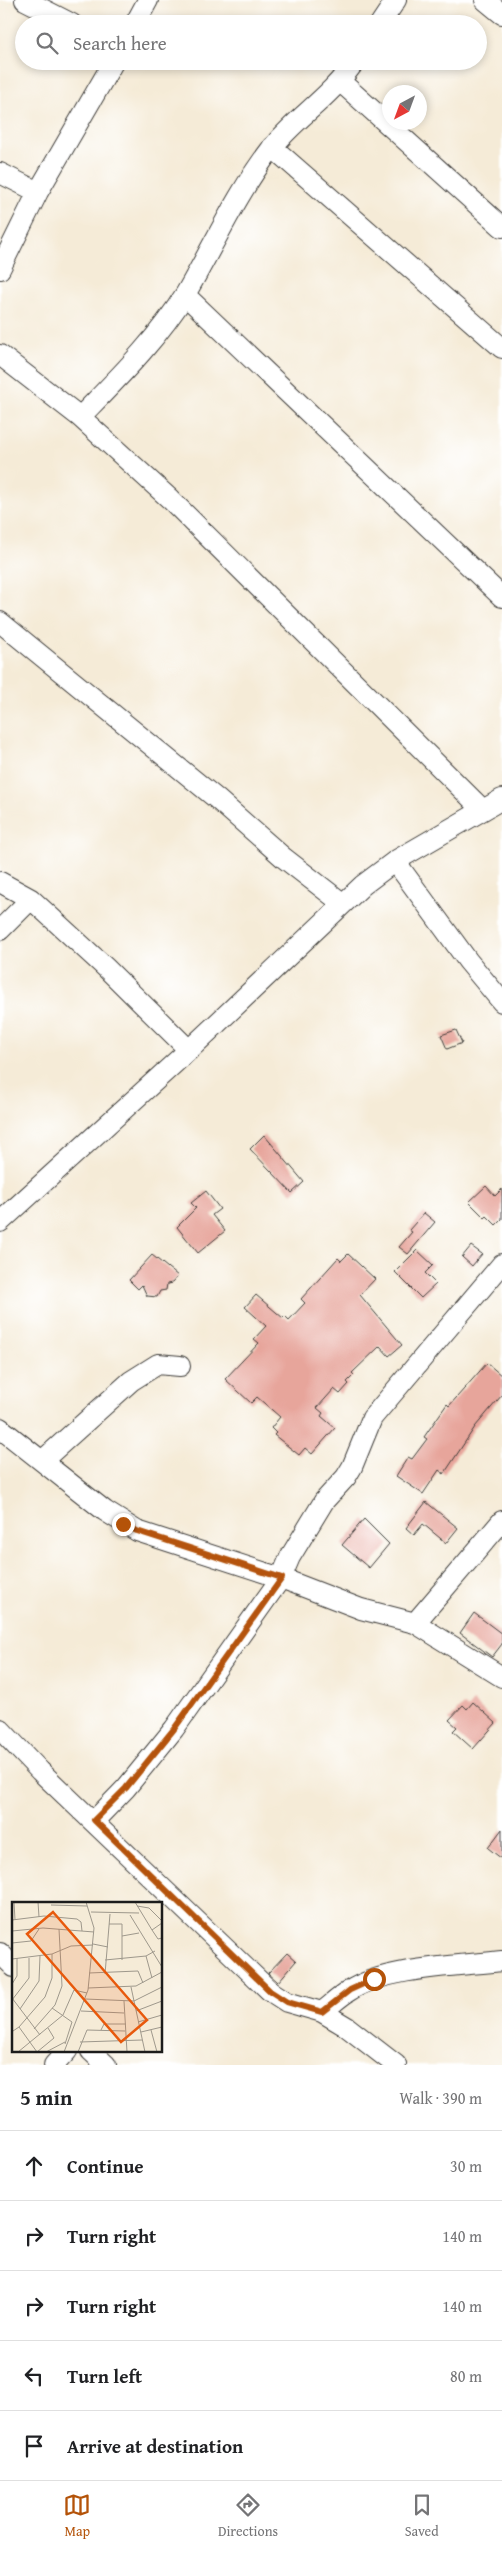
<!DOCTYPE html>
<meta charset="utf-8">
<style>
:root{--surface:#fff;--page:#f6f6f6;--text:#202124;--muted:#757577;--line:#e0e0e0;--accent:#b45309}
body{margin:0;font-family:"Gentium Book Plus",serif;background:var(--page);color:var(--text)}
.compass{position:absolute;left:382px;top:85px;width:45px;height:45px;border-radius:50%;background:var(--surface);box-shadow:0 2px 8px #0003;rotate:221deg}
.stop{position:absolute;width:15px;height:15px;margin:-11px;border:4px solid #b45309;border-radius:50%;background:#fff}
.stop.end{background:#b45309;border-color:#fff;box-shadow:0 1px 5px #0008}
.list{margin:0;padding:0;list-style:none}
h2{display:flex;justify-content:space-between;align-items:center;height:65px;margin:0;padding:0 20px;font-size:21px}
h2 small{font-size:16px;font-weight:400;color:var(--muted)}
.list li{display:grid;grid-template-columns:32px 1fr auto;gap:15px;align-items:center;box-sizing:border-box;height:70px;padding:0 20px;border-top:1px solid var(--line)}
.list b{display:block;font-size:19px;white-space:nowrap}
.list em{font-size:16px;font-style:normal;color:var(--muted)}
.icon{flex:none;width:28px;height:28px;fill:none;stroke:currentColor;stroke-width:2;stroke-linecap:round;stroke-linejoin:round}
.map{position:relative;flex:none;width:502px;height:2065px;overflow:hidden}
.search{position:absolute;background:var(--surface);box-shadow:0 2px 8px #0003;left:15px;right:15px;top:15px;height:55px;display:flex;align-items:center;gap:12px;box-sizing:border-box;padding:0 18px;border-radius:28px;color:var(--muted);font-size:19px}
.sheet{height:415px;background:var(--surface)}
nav{display:flex;justify-content:space-around;align-items:center;box-sizing:border-box;height:70px;border-top:1px solid var(--line);background:var(--surface);font-size:14px;color:var(--muted)}
nav a{display:grid;justify-items:center;gap:2px}
nav .on{color:var(--accent)}
.map>svg:first-child{display:block}
</style>
<div class="map">
<svg width="502" height="2065" viewBox="0 0 502 2065">
<rect width="100%" height="100%" fill="#fff"/>
<filter id="ink" filterUnits="userSpaceOnUse"><feTurbulence type="fractalNoise" baseFrequency=".02" numOctaves="2"/><feDisplacementMap in="SourceGraphic" scale="10" xChannelSelector="R" yChannelSelector="G"/><feConvolveMatrix kernelMatrix="1 2 1 2 8 2 1 2 1" color-interpolation-filters="sRGB"/></filter>
<filter id="wash" filterUnits="userSpaceOnUse"><feTurbulence type="fractalNoise" baseFrequency=".0096" numOctaves="4" result="noise"/><feDisplacementMap in="SourceGraphic" scale="20" xChannelSelector="R" yChannelSelector="G"/><feGaussianBlur stdDeviation="1.12" result="paint"/><feColorMatrix in="noise" values="0 0 0 0 0 0 0 0 0 0 0 0 0 0 0 0 0 1.4 0 .05"/><feComposite in="paint" operator="in"/></filter>
<g filter="url(#wash)">
<rect width="100%" height="100%" fill="#f5ebd7"/>
<g id="blocks">
<path fill="#e7a59b" d="M456 1030 462 1043 447 1049 441 1035Z
M264 1135 304 1182 292 1193 250 1149Z
M486 1186 495 1196 502 1189V1219L496 1225 487 1216 485 1218 469 1202Z
M206 1191 220 1209 212 1215 225 1231 198 1253 177 1227 196 1208 191 1203Z
M424 1213 435 1222 408 1254 399 1247 412 1232 409 1230Z
M471 1246 482 1254 472 1266 462 1257Z
M417 1250 433 1265 425 1273 436 1284 421 1298 395 1272Z
M348 1254 375 1279 360 1295 402 1345 389 1356 380 1346 352 1373 354 1375 347 1382 349 1384 340 1394 334 1389 317 1408 323 1413 321 1416 335 1428 312 1454 305 1448 299 1455 274 1435 276 1433 271 1428 280 1417 257 1397 251 1403 225 1379 259 1343 254 1339 266 1326 245 1307 256 1295 283 1318 285 1316 289 1320 305 1303 301 1299 338 1258 341 1261Z
M152 1255 178 1276 172 1283 167 1284 166 1290 160 1291 157 1297 147 1296 142 1285 138 1289 129 1280Z
M487 1363 502 1376V1395L475 1427 444 1474 439 1470 423 1494 396 1476 408 1457 412 1459 427 1439 424 1437 447 1404 449 1406Z
M426 1502 458 1528 446 1543 423 1524 414 1535 406 1528Z
M364 1519 389 1544 369 1568 342 1545Z
M474 1613 502 1634V1644L492 1657 460 1633Z
M473 1702 496 1723 473 1749 453 1731 457 1727 449 1720 463 1705 467 1709Z
M502 1829V1859L488 1848Z
M287 1953 296 1961 278 1982 268 1973Z"/>
</g>
</g>
<g filter="url(#ink)">
<use href="#blocks" fill-opacity="0" stroke="#3d3b38" stroke-width="1"/>
<g fill="none" stroke-linecap="round" stroke-linejoin="round">
<defs>
<path id="minor" d="M25 0 72 24
M485 0 502 14
M135 24 148 0
M380 24 396 0
M341 82 502 227
M272 147 502 348
M0 173 38 192
M0 269 38 192 114 61
M185 295 502 597
M0 355 80 417 170 499 483 810
M80 417C118 378 157 340 186 293 214 245 237 193 271 149 296 117 330 98 355 61
M0 622 217 799 284 858 342 903
M395 861 468 961 502 1002
M0 882 31 899 105 967 189 1050
M0 930 31 899
M0 1222 189 1050 363 885 395 861 502 799
M0 1428 105 1511 137 1531 281 1578 361 1609 415 1623 502 1677
M42 1461 131 1381 158 1364 180 1366
M415 1623 502 1521
M0 1729 40 1771 270 1991 287 2002 322 2012 347 2027 396 2065
M94 1821 126 1788 174 1729 281 1578 290 1557 324 1501 346 1477 352 1467 372 1418 502 1264
M0 1953 14 1967
M322 2012C331 2005 339 1997 349 1991 385 1967 459 1966 502 1961
M91 2051 106 2065
M54 2065 67 2051"/>
</defs>
<use href="#minor" stroke="#3d3b38" stroke-width="22"/>
<use href="#minor" stroke="#fff" stroke-width="20"/>
</g>
</g>
<g fill="none" stroke-linecap="round" stroke-linejoin="round" filter="url(#ink)">
<path stroke="#b45309" stroke-width="6" d="M123 1524 137 1531 282 1578 174 1729 126 1788 94 1820 270 1991 287 2002 322 2012 350 1990 374 1979"/>
</g>
<g transform="translate(12 1902)">
<rect width="150" height="150" fill="#f5ebd7"/>
<path fill="none" stroke="#9e988c" stroke-width="1" d="M2 0 3 18M26 0 27 15M88 0H119M123 0 140 28M39 3 75 4M125 4 137 6 150 19M79 10 127 11M118 13 150 65M0 18 32 14 65 17 69 20 70 29M150 21 140 28 146 37 150 36M97 22H110V58M0 29 31 26 82 30M110 34 127 31M0 41 19 39 27 27M81 42 96 45M134 54 140 76M0 57 40 52 59 44 81 43M93 58 134 54 143 49M77 71 126 69 131 81M93 72 98 12M0 82 5 74V56M119 85 133 150M76 86 124 84 150 70M0 96 28 133M73 97 122 99 150 85M0 98 17 76V56M112 99 115 150M40 106 60 120 53 142M8 107 27 79 28 54M69 109 112 111M124 109 150 99M126 120 150 113M7 125 33 95 40 76V52M22 127 43 103 50 84 47 27M89 128 92 122H114M139 128 145 150M1 129 7 125 25 150M129 130 150 125M68 140 130 138M6 150 51 113 62 88 75 91M25 150 42 136 36 126M34 150 53 140M52 150 76 88 82 26 74 0M66 150 75 128 113 129"/>
<path fill="#e8590c" fill-opacity="0.15" stroke="#e8590c" stroke-width="2.5" d="M41 10 135 118 109 140 15 32Z"/>
<rect width="150" height="150" fill="none" stroke="#1c1c1c" stroke-width="2.5"/>
</g>
</svg>
<svg class="compass" viewBox="-18 -18 36 36"><path d="M0-13l5 13h-10z" fill="#e53935"/><path d="M0 13l5-13h-10z" fill="#757577"/></svg>
<div class="stop" style="left:374px;top:1979px"></div>
<div class="stop end" style="left:123px;top:1524px"></div>
<div class="search"><svg class="icon" aria-label="search" viewBox="0 0 24 24"><circle cx="10" cy="10" r="6"/><path d="M15 15l6 6"/></svg>Search here</div>
</div>
<section class="sheet">
<h2>5 min<small>Walk · 390 m</small></h2>
<ul class="list">
<li><svg class="icon" aria-label="ahead" viewBox="0 0 24 24"><path d="M12 20V5M6 11l6-6 6 6"/></svg><div><b>Continue</b></div><em>30 m</em></li>
<li><svg class="icon" aria-label="right" viewBox="0 0 24 24"><path d="M7 20v-9h11M14 6l5 5-5 5"/></svg><div><b>Turn right</b></div><em>140 m</em></li>
<li><svg class="icon" aria-label="right" viewBox="0 0 24 24"><path d="M7 20v-9h11M14 6l5 5-5 5"/></svg><div><b>Turn right</b></div><em>140 m</em></li>
<li><svg class="icon" aria-label="left" viewBox="0 0 24 24"><path d="M17 20v-9H6M10 6l-5 5 5 5"/></svg><div><b>Turn left</b></div><em>80 m</em></li>
<li><svg class="icon" aria-label="arrive" viewBox="0 0 24 24"><path d="M6 21V4h12l-3 4 3 4H6"/></svg><div><b>Arrive at destination</b></div></li>
</ul>
</section>
<nav>
<a class="on"><svg class="icon" aria-label="map" viewBox="0 0 24 24"><path d="M3 6l6-2 6 2 6-2v14l-6 2-6-2-6 2zM9 4v14M15 6v14"/></svg>Map</a>
<a><svg class="icon" aria-label="directions" viewBox="0 0 24 24"><path d="M12 3l9 9-9 9-9-9zM9 14v-3h6M13 9l2 2-2 2"/></svg>Directions</a>
<a><svg class="icon" aria-label="saved" viewBox="0 0 24 24"><path d="M7 4h10v16l-5-4-5 4z"/></svg>Saved</a>
</nav>
